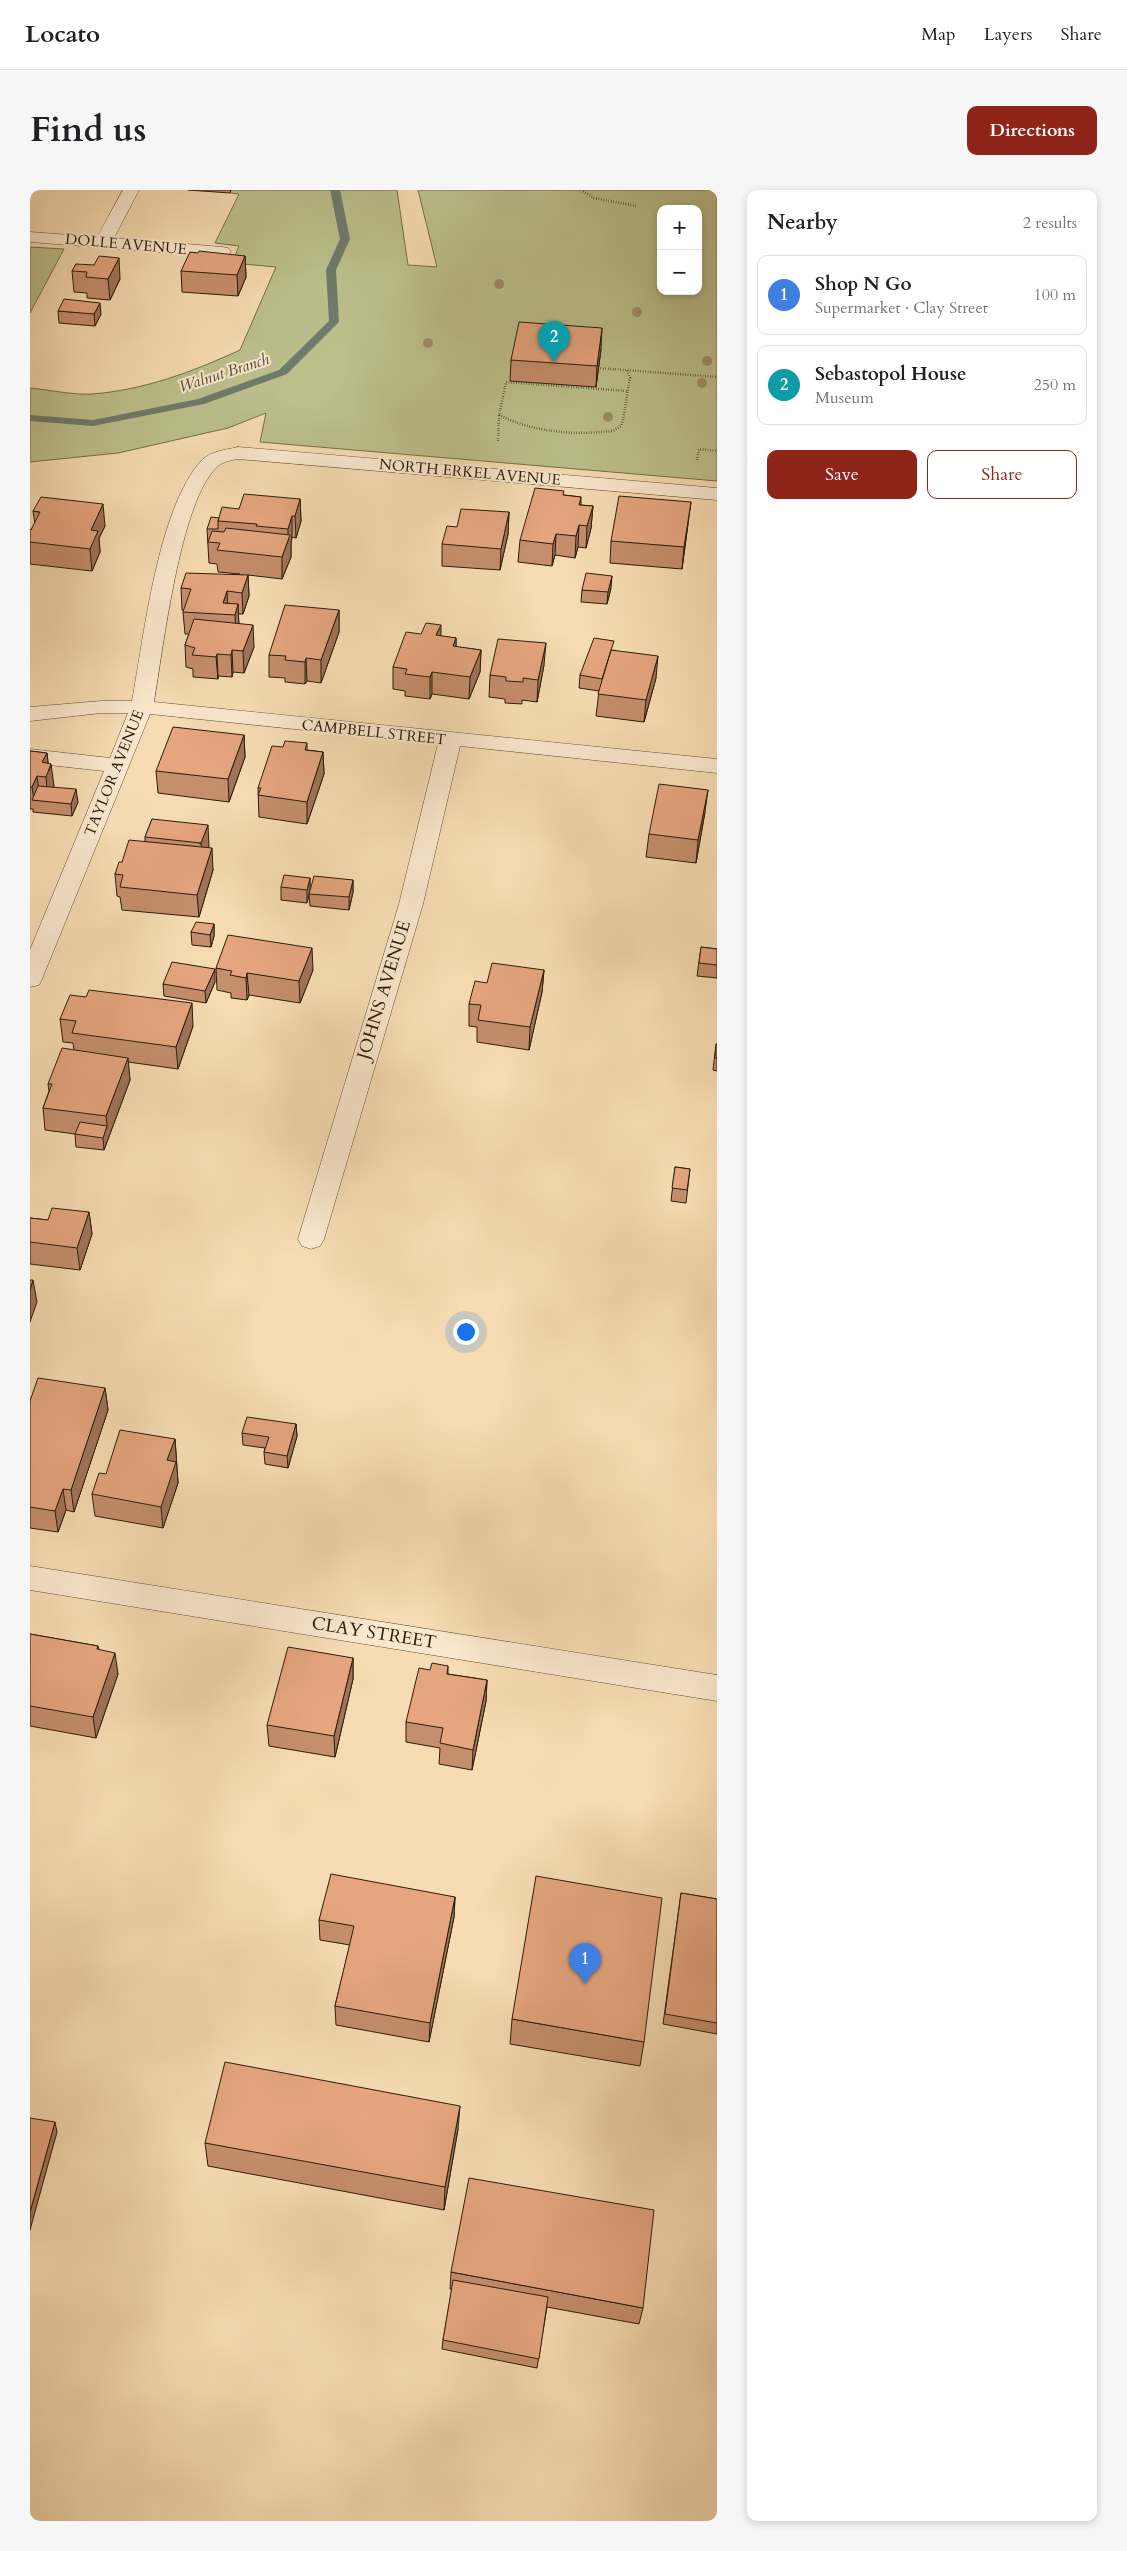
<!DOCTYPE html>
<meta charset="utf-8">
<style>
:root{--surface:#fff;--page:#f6f6f6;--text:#202124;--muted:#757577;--line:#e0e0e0;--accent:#8f2418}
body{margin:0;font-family:Cardo,serif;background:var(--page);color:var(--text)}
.controls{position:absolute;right:15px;top:15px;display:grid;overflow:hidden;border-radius:10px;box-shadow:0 2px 8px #0003}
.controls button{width:45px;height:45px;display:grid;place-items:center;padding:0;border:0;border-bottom:1px solid var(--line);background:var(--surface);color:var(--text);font:25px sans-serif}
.you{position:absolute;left:435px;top:1141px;width:18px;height:18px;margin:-12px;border:4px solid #fff;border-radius:50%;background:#1a73e8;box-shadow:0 0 0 8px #1a73e833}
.badge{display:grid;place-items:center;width:32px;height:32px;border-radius:50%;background:var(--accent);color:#fff;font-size:16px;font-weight:700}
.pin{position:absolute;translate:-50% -41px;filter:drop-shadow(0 1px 2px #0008)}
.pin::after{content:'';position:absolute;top:26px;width:18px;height:15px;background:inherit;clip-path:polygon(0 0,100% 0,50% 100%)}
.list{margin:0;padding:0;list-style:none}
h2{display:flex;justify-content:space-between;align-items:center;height:65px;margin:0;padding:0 20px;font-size:21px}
h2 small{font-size:16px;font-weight:400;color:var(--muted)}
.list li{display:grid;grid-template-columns:32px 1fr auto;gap:15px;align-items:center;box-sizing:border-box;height:80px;margin:0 10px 10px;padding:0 10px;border:1px solid var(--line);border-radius:10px}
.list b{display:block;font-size:19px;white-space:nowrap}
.list p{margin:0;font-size:16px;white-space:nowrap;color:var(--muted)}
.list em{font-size:16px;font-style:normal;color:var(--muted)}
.actions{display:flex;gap:10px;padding:15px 20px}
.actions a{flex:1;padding:11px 0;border:1px solid var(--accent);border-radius:10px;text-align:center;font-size:18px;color:var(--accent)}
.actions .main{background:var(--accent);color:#fff}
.map{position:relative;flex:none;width:687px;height:2331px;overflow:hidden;border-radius:10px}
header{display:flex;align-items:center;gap:30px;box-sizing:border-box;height:70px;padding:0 25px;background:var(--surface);border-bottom:1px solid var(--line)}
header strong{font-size:24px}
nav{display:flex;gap:28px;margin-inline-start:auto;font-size:18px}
.intro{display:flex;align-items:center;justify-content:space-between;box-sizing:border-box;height:120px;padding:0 30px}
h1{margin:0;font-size:35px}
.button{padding:12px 22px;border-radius:10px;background:var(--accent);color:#fff;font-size:18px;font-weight:700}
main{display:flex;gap:30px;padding:0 30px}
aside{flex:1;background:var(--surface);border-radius:10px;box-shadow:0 2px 8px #0003}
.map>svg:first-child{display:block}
</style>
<header>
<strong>Locato</strong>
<nav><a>Map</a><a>Layers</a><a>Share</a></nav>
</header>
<div class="intro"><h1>Find us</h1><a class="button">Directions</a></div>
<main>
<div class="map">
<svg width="687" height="2331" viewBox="0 0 687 2331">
<rect width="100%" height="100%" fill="#f7dcb3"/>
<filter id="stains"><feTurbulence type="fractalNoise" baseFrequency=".004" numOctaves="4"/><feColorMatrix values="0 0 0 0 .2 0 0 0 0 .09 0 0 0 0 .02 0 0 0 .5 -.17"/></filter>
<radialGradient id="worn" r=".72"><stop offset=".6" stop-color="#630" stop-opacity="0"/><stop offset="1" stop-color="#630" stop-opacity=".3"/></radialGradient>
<path fill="#bcc08d" stroke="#746e4c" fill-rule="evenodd" d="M201 0H367L378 75 407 77 388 0H687V291L230 252 236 223 198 238 88 263 0 272V198C20 200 42 205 62 204 114 200 162 182 210 160L246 77 202 73 209 56 185 53 209 4 200 3ZM631 19H668V101H631Z
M0 57 34 59 0 123Z"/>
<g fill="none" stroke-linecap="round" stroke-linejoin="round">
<path fill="#6f7c6c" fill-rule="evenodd" d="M300 0H310L320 49 306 80 309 132 257 184 174 214 63 236 0 231V225L63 230 168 209 249 180 299 131 296 80 310 49Z"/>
<defs>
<path id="minor" d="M93 0H109L84 48 192 57 198 58 201 62 198 66 192 67 0 52V42L67 47Z
M208 257 687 298V310L208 269C201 270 192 272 187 277 150 311 133 460 124 512L687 569V583L430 556 393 714 294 1049 290 1056 281 1059 272 1056 268 1049 369 714 408 554 120 524 12 789 9 795 0 797V760L74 581 0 573V559L80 568 98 523H71L0 531V517L71 511H102C114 446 128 317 172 270 181 261 196 260 208 257Z
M0 1376 687 1485V1511L0 1400Z"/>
</defs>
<use href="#minor" stroke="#5e4c35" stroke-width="1"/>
<path stroke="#2b1c0b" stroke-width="2.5" stroke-dasharray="0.5 2" stroke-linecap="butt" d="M551 0 564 8 606 16
M568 178 687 187
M469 225C506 243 543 245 583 241L591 236 593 230 600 188 597 180
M468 251 469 225 476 192 597 201
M667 270 669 259 687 261"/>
<use href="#minor" fill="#fae8ce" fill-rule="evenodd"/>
</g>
<g fill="#9e8d6c">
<circle cx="469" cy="94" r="5"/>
<circle cx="607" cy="122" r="5"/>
<circle cx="398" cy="153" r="5"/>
<circle cx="677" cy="171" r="5"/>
<circle cx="672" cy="193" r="5"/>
<circle cx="578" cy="227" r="5"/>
</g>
<path fill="#c58e6d" stroke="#2b1c0b" d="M158 0H201L200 3Z
M215 66 216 87 208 106 152 102 151 81Z
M46 74 90 89 80 110 57 108V103L44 102 42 81Z
M28 121 71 124 65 136 29 133Z
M571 159 566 197 480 191 481 170Z
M534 305 551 307V315L563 316 561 338 556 358 548 357 545 368 525 365 522 376 488 372 490 350Z
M270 309 271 331 266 348 262 347 261 353V367L252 389 218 385 219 406 213 424H208L209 434 224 457 214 483 203 482 202 487 188 486V489L163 487V479L156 477 155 455 159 444H155L153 422 154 420H152L151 398 210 384 188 382 187 374 179 373 177 339 189 328 209 319Z
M3 321 75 336 69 348 70 362 62 381 0 374V339L1 340 5 333Z
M479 322 478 344 470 380 412 376V354L427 337Z
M658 334 652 379 580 373 581 351Z
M581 398 577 414 551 412 552 400Z
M309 420V442L291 493 277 491 275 494 255 492V488L239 487V465Z
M391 444 426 448V457L451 460 450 482 439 509 402 504 400 509 375 506V501L363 499V477Z
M584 460 626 488 614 532 566 526 569 501 549 498 550 485Z
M514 475 507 512 492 510V514L475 513V509L459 507 460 485Z
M214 545 215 567 199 612 128 603 126 581Z
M277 553V560L293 562 294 584 277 634 229 627 228 598 253 557Z
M0 561 17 563 18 573 24 596 23 597 48 612 42 626 3 622V619H0Z
M675 622 666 673 616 667 619 644Z
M122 629 179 658 183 680 169 727 92 720 90 707 87 706 85 684 92 672 115 652V647Z
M280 688V699L323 690V702L319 720 280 716 279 704 277 713 251 710V697Z
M184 734V746L181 757 162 755 161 742Z
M671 757 687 759V788L667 786Z
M186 778 283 780 270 813 219 805 217 810 201 808V803L187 800Z
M514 780 512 802 499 860 447 852V837L439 836V814L457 793Z
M185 792 176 813 134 806 133 794Z
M30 829 163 836 148 879 98 872 100 890 74 960 46 957 45 944 15 940 13 918 19 901 18 894 44 860 43 853 33 852Z
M686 854H687V881L683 880Z
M645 977 660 979 656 1013 641 1011Z
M59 1022 62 1044 50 1080 0 1074V1028L18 1030Z
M75 1198 78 1220 44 1322 36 1320 28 1342 0 1338V1211Z
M266 1234 267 1246 258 1278 235 1274 234 1262 235 1258 213 1255 212 1243Z
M145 1249 148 1293 133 1338 65 1326 62 1304 76 1284Z
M0 1444 68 1456 69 1459 88 1484 66 1548 0 1536Z
M323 1468V1489L305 1567 239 1556 237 1535Z
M418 1476V1484L457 1490 456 1511 442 1580 409 1574 410 1558 376 1552V1532L400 1480Z
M651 1703 687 1709V1844L633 1834Z
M425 1707 424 1727 399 1852 306 1835 305 1816 320 1755 290 1750 289 1730Z
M482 1829 614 1852 610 1876 480 1854Z
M428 1939 414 2020 178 1976 175 1953Z
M421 2082 613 2118 609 2134 517 2117 507 2178 412 2159 413 2150 422 2099H420Z"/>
<path fill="#a07459" stroke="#2b1c0b" d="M215 66 216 87 208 106 207 85Z
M89 68 90 89 80 110 78 89Z
M70 113 71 124 65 136 64 124Z
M572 138 571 159 566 197 567 176Z
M270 309 271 331 266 348 265 326Z
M661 312 658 334 652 379 654 357Z
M73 314 75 336 69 348 70 362 62 381 60 359 61 340Z
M563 316 561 338 556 358 557 336Z
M479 322 478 344 470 380 471 359Z
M262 326V347L261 353V367L252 389V367L258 351V339Z
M549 335 548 357 545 368 546 346Z
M526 344 525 365 522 376 523 354Z
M218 385 219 406 213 424 212 403Z
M582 386 581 398 577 414 578 402Z
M197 401 198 423 193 413Z
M208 414 209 436 206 447 205 425Z
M309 420V442L291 493V470Z
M223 435 224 457 214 483 213 461Z
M411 435V457L406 445Z
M426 448V470L423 456Z
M516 453 514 475 507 512 508 490Z
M202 460 203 482 202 487 201 465Z
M451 460 450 482 439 509 440 487Z
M187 464 188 486V489L186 467Z
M628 466 626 488 614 532 616 510Z
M276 468 277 491 275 494V472Z
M402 482V504L400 509V487Z
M214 545 215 567 199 612 198 589Z
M293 562 294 584 277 634V612Z
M17 563 19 581 21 574 24 596 18 610 16 587 12 572Z
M7 586 10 609 4 610 2 597Z
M46 599 48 612 42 626 41 614Z
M678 600 675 622 666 673 668 650Z
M178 635 179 657 173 676 171 653Z
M182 658 183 680 169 727 167 705Z
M280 688V700L277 713V700Z
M323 690V702L319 720V707Z
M184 734V746L181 757 180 745Z
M282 758 283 780 270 813 269 791Z
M185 779V792L176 813 175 801Z
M514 780 512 802 499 860 500 837Z
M217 783 219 805 217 810 216 788Z
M162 813 163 836 148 879 146 857Z
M98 868 100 890 74 960 73 948 77 936 76 926Z
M59 1022 62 1044 50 1080 47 1058Z
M3 1090 7 1112 0 1132V1100Z
M75 1198 78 1220 44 1322 41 1300Z
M266 1234 267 1246 258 1278 257 1266Z
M145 1249 148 1293 133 1338 131 1317 137 1270Z
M33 1299 36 1320 28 1342 25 1321Z
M85 1463 88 1484 66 1548 63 1527Z
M323 1468V1489L305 1567 304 1546Z
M457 1490 456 1511 442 1580 443 1560Z
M425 1707 424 1727 399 1852 400 1833Z
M430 1916 428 1939 414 2020 415 1997Z
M25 1932 27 1942 0 2040V2022Z"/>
<path fill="#e5a57f" stroke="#2b1c0b" d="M169 61 215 66 207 85 151 81 160 62 168 63Z
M69 66 89 68 78 89 56 87 57 82 42 81 46 74 64 75Z
M34 109 70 113 64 124 28 121Z
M489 132 572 138 567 176 481 170Z
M505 298 534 301 533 305 551 307 549 315 563 316 557 336 549 335 546 346 526 344 523 354 490 350Z
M214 304 270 309 265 326H262L258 339 226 336 227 334 188 331 192 317 209 319Z
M589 306 661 312 654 357 581 351Z
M11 307 73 314 61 340 68 341 60 359 0 352V339L1 340 10 322 3 321Z
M431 319 479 322 471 359 412 354 417 336 427 337Z
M181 327 189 328 188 331V339H177Z
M196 338 260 345 252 367 187 360 190 353 178 352 182 341 194 342Z
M156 383 218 385 212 403 197 401 193 413 208 414 205 425 153 422 161 399 151 398Z
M556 383 582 386 578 402 552 400Z
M255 415 309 420 291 470 276 468 275 472 255 470 256 466 239 465Z
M164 429 223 435 213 461 202 460 201 465 187 464 186 467 162 465 165 458 155 455Z
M396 433 411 435 406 445 426 448 423 456 451 460 440 487 402 482 400 487 375 484 377 479 363 477 376 442 391 444Z
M564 448 584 451 572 489 550 485Z
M468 449 516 453 508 490 493 488V492L476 491V487L460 485Z
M581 460 628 466 616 510 568 504Z
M143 537 214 545 198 589 126 581Z
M255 551 277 553 275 560 293 562 277 612 228 605 231 598H228L242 556 253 557Z
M0 561 17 563 12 572 21 574 16 587 7 586 2 597H0Z
M629 594 678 600 668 650 619 644Z
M8 596 46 599 41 614 2 610Z
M122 629 178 635 171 653 115 647Z
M99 650 182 658 167 705 90 697 93 685 85 684 89 672H92Z
M254 685 280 688 277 700 251 697Z
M284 686 323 690 319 707 279 704Z
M166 732 184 734 180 745 161 742Z
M198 745 282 758 269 791 217 783 216 788 200 785 202 781 186 778Z
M671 757 687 759V775L669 773Z
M142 772 185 779 175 801 133 794Z
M462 773 514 780 500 837 448 830 451 815 439 814 445 791 457 793Z
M59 800 162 813 146 857 42 843 46 831 30 829 40 805 56 807Z
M686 854H687V868H685Z
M32 858 98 868 76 926 13 918 22 894H18Z
M50 932 77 936 73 948 45 944Z
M645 977 660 979 657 1000 642 998Z
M22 1018 59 1022 47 1058 0 1052V1028L18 1030Z
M0 1090H3L0 1100Z
M8 1188 75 1198 41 1300 33 1299 25 1321 0 1317V1211Z
M217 1227 266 1234 257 1266 234 1262 239 1247 212 1243Z
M90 1240 145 1249 137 1270 146 1272 131 1317 62 1304 69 1283 76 1284Z
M0 1444 68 1456 67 1459 85 1463 63 1527 0 1516Z
M258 1457 323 1468 304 1546 237 1535Z
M402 1473 418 1476 417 1484 457 1490 443 1560 410 1553 413 1538 376 1532 389 1478 400 1480Z
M301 1684 425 1707 400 1833 305 1816 324 1736 289 1730Z
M506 1686 632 1708 614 1852 482 1829Z
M651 1703 687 1709V1833L635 1824Z
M195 1872 430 1916 415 1997 175 1953Z
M0 1928 25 1932 0 2022Z
M439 1988 624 2020 613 2118 421 2082Z
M423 2090 518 2107 509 2169 413 2150Z"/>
<g text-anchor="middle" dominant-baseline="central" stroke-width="4" stroke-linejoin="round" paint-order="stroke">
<g font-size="15" fill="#2b1c0b" stroke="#fae8ce">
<text transform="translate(96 54) rotate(5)">DOLLE AVENUE</text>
<text transform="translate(440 282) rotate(5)">NORTH ERKEL AVENUE</text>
<text transform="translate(344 542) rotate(6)">CAMPBELL STREET</text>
<text transform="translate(84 583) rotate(-68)">TAYLOR AVENUE</text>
</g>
<g font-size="16" font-style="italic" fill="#4d4c3c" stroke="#fae8ce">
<text transform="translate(194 183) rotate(-18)">Walnut Branch</text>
</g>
<g font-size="18" fill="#2b1c0b" stroke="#fae8ce">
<text transform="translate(354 800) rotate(-73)">JOHNS AVENUE</text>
<text transform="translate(344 1443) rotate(9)">CLAY STREET</text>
</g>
</g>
<rect width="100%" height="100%" filter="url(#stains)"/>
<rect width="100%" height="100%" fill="url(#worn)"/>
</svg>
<div class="controls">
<button>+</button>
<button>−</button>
</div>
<div class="you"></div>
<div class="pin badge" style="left:555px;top:1794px;background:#3f7fe0">1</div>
<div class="pin badge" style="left:524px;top:172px;background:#0f9aa8">2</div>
</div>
<aside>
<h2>Nearby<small>2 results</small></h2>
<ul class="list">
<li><span class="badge" style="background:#3f7fe0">1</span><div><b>Shop N Go</b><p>Supermarket · Clay Street</p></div><em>100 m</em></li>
<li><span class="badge" style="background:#0f9aa8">2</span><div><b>Sebastopol House</b><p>Museum</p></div><em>250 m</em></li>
</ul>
<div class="actions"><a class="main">Save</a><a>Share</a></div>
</aside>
</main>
